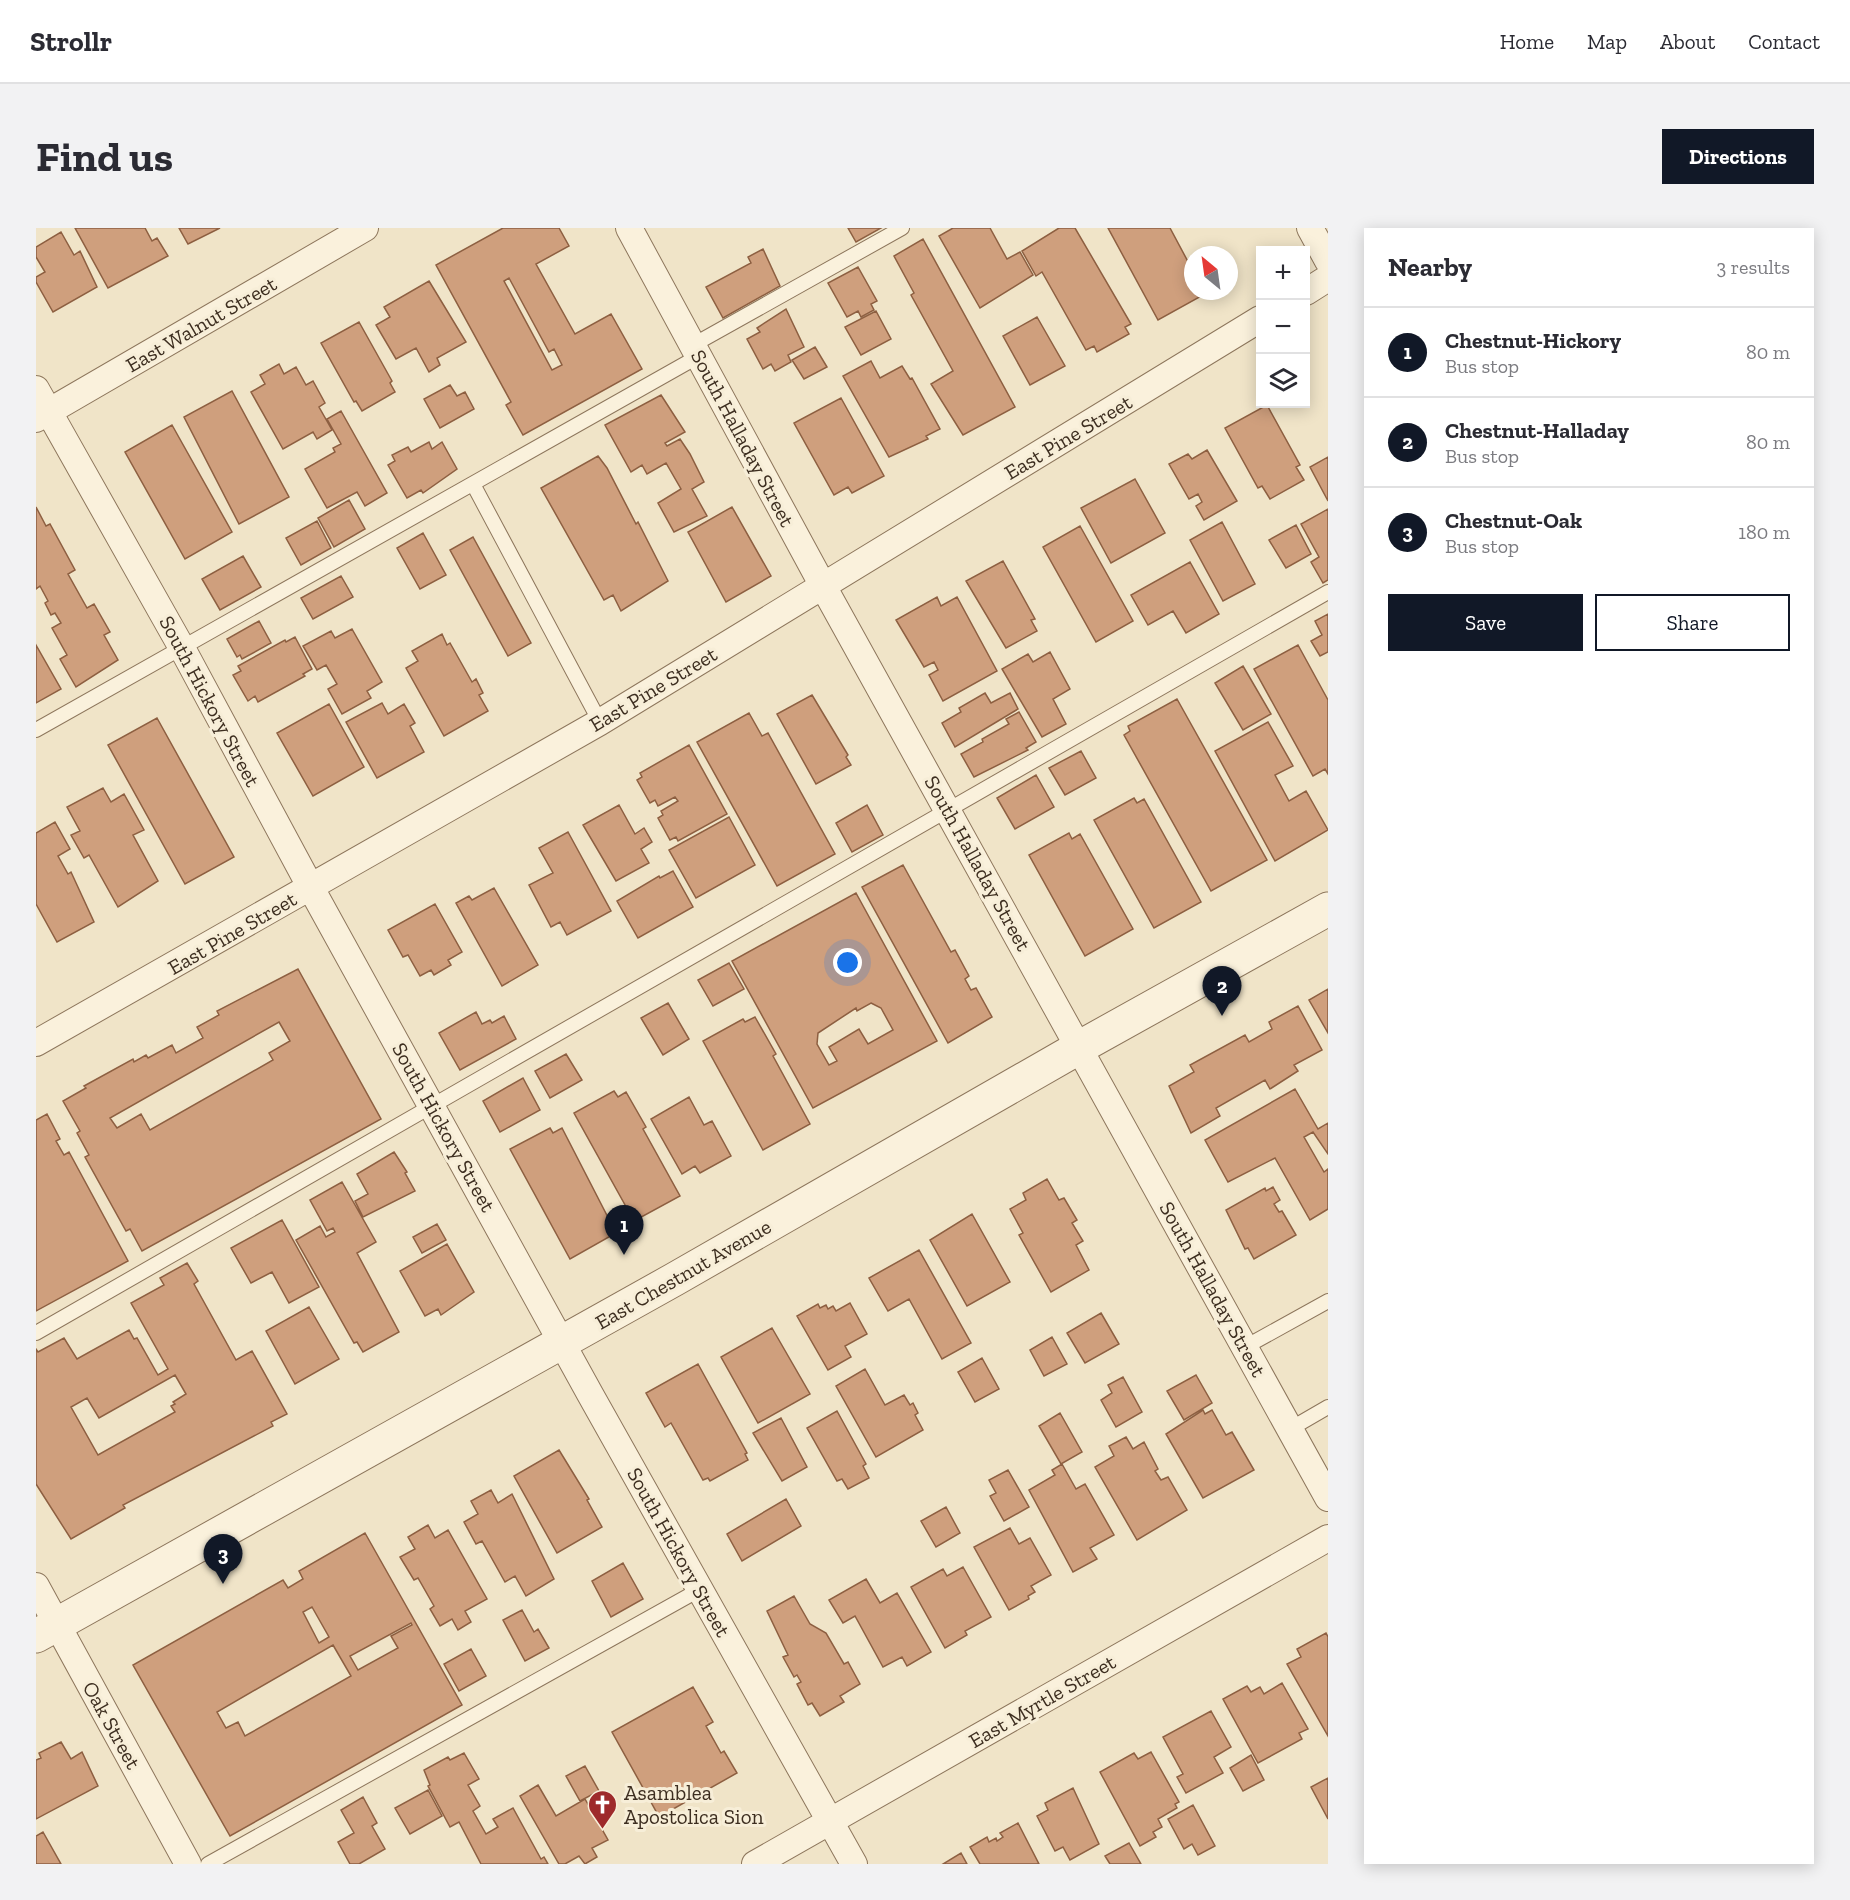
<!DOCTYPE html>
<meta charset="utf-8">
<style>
:root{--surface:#fff;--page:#f2f2f3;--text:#2b2b33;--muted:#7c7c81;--line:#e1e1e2;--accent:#111827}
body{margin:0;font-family:"Zilla Slab",serif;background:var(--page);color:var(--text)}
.controls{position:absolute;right:18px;top:18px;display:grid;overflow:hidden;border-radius:0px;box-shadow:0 3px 15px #0003}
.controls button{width:54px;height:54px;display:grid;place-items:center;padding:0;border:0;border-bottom:2px solid var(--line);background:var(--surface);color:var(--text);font:30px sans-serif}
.compass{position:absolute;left:1148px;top:18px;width:54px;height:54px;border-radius:50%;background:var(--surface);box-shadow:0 3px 15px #0003;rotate:331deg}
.you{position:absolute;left:812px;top:735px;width:21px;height:21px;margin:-15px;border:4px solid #fff;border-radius:50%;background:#1a73e8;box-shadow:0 0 0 9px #1a73e833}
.badge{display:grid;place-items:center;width:39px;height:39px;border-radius:50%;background:var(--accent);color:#fff;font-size:20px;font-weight:700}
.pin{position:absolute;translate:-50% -50px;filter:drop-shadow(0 2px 3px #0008)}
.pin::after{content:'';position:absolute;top:32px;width:21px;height:18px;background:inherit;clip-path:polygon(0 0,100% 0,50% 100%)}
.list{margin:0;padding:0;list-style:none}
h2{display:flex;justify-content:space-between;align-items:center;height:78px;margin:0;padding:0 24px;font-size:26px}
h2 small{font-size:20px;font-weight:400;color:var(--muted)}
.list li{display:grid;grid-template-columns:39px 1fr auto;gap:18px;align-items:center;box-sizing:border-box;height:90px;padding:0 24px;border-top:2px solid var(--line)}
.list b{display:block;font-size:22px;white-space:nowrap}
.list p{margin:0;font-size:20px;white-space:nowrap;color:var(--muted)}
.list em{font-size:20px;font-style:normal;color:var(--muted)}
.actions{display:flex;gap:12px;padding:18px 24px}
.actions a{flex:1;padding:14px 0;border:2px solid var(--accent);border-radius:0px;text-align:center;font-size:21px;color:var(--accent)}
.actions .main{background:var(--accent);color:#fff}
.icon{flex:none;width:33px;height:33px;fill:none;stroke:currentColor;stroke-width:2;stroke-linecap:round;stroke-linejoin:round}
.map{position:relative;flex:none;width:1292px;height:1636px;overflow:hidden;border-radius:0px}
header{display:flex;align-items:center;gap:36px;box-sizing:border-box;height:84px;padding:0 30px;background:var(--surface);border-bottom:2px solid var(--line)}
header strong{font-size:28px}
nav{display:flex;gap:33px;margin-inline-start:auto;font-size:21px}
.intro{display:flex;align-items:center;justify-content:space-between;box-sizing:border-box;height:144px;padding:0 36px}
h1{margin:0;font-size:42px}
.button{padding:15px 27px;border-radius:0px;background:var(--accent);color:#fff;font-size:21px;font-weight:700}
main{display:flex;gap:36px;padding:0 36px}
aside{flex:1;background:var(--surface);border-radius:0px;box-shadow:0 3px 15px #0003}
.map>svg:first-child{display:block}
</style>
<header>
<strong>Strollr</strong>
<nav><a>Home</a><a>Map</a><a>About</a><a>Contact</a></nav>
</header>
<div class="intro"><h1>Find us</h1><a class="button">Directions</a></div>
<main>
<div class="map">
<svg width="1292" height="1636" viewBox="0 0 1292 1636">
<rect width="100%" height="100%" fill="#f0e4c8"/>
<path fill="#cf9f7d" stroke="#8d5f41" stroke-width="1.5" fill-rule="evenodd" d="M39 0H109L116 13 121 10 132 28 72 60Z
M143 0H184L152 16Z
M467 0H523L533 18 500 36 539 106 575 86 606 141 487 207 470 177 475 174 400 37ZM473 50 513 124 518 121 526 137 516 142 468 53Z
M812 0H845L820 14Z
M917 0H954L971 31 984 24 997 47 944 80 903 8Z
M1023 0H1039L1095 96 1089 99 1093 106 1061 124 1058 118 1050 122 1006 44 1000 48 986 23Z
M1072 0H1134L1157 43V63H1168L1169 66 1122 92Z
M25 4 38 27 44 23 61 59 17 84 0 54V49L9 44 0 29V19Z
M887 11 979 179 927 207 895 156 917 143 875 67 878 65 858 28Z
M727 21 744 58 687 90 670 59 715 35 712 29Z
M822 39 841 73 835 76 838 82 825 89 822 83 811 89 792 55Z
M393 53 430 114 401 130 404 137 393 144 380 120 360 131 340 97 354 89 348 79Z
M750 81 768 119 752 127 755 134 739 143 735 136 727 141 711 111 724 104 721 100Z
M840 83 855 111 825 127 809 99Z
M1001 89 1029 138 994 157 967 108Z
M323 94 356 153 354 155 359 164 326 183 320 173 318 174 285 115Z
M779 119 791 139 768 151 756 132Z
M835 133 844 150 866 138 874 151 876 150 904 201 890 208 892 211 853 229 807 148Z
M243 136 248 146 260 139 270 157 277 153 289 175 283 179 296 202 281 211 277 204 247 221 215 164 229 156 224 147Z
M414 157 421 168 429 164 438 181 404 200 388 171Z
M196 163 253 269 203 296 148 189Z
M625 167 649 204 629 215 631 218 644 211 654 226 668 254 656 261 671 288 638 304 622 275 645 261 630 235 611 246 606 237 595 244 569 197Z
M805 170 848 248 816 265 812 259 798 267 758 195Z
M1231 177 1264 237 1260 239 1268 252 1234 271 1226 258 1222 260 1189 200Z
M305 183 351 265 329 278 321 264 291 280 269 241 299 224 297 220 305 216 291 191Z
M136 197 196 304 149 331 89 224Z
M393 214 396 221 406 214 421 241 387 265 385 262 371 270 352 237 359 233 356 227 372 219 375 224Z
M1171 222 1201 273 1168 292 1160 278 1166 274 1162 266 1153 271 1133 236 1152 226 1156 231Z
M562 228 571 240 600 296 602 294 632 353 585 383 577 367 568 372 505 260Z
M1292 229V273L1274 239Z
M1099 251 1129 305 1075 335 1045 280Z
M313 272 329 301 298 319 282 290Z
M0 279 10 298 14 296 39 342 32 346 51 380 58 376 74 404 68 407 82 432 40 459 24 431 31 427 16 400 25 395 19 385 15 387 9 375 12 373 4 358 0 361Z
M696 279 735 348 690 374 652 304Z
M1292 281V352L1287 355 1275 334 1283 329 1265 296Z
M281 293 295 320 265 337 250 310Z
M1186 294 1219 356 1187 373 1154 312Z
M1260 297 1275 326 1250 340 1233 312Z
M1044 298 1097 393 1060 414 1007 319Z
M387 305 410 347 384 361 361 320Z
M437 309 495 415 472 428 414 322Z
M207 328 225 359 184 382 166 351Z
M967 333 999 391 995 392 1001 403 970 420 930 353Z
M1154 334 1183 386 1150 405 1137 383 1112 397 1095 367Z
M305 348 317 369 277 391 265 370Z
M901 369 905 378 921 369 961 443 907 473 893 447 902 442 898 434 888 439 860 392Z
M1292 386V424L1284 428 1275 413 1286 407 1279 393Z
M223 393 235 415 206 431 204 427 201 429 191 411Z
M316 401 346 454 331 463 335 470 306 486 292 461 301 456 290 437 281 442 267 418 295 403 299 410Z
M406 406 411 417 414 415 436 454 440 451 447 465 443 467 452 483 408 508 370 440 382 433 376 423Z
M259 409 276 441 267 446 269 448 222 474 219 468 212 473 197 447 205 443 202 438 249 412 250 414Z
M0 417 25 461 0 475Z
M1262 417 1292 472V546L1289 541 1277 548 1218 441Z
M1014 424 1034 461 1017 471 1030 496 1006 509 966 441 992 426 997 434Z
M1207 438 1235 486 1207 502 1179 455Z
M949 465 955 475 974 465 982 481 919 519 906 495 925 484 923 480Z
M776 467 812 527 810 529 815 537 780 556 741 486Z
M1141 471 1231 632 1175 663 1088 507 1094 503 1092 498Z
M346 475 352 486 368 476 379 495 374 498 388 524 341 550 310 494Z
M293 476 328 539 277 568 241 505Z
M983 484 1000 514 990 520 992 522 938 549 925 526 947 514 946 511 973 496 970 491Z
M713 485 726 508 732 505 799 626 741 658 661 514Z
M121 490 198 629 149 656 72 517Z
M1232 494 1257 538 1239 547 1253 573 1270 563 1292 602 1239 633 1179 523Z
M653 517 691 586 642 613 640 609 634 612 622 590 627 587 625 583 642 573 639 569 622 578 619 572 614 575 601 552 606 549 604 545Z
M1045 523 1060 550 1029 567 1013 540Z
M1000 547 1018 579 979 601 961 570Z
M67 560 75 574 88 566 108 602 97 607 122 653 82 679 53 627 48 630 35 607 44 603 31 579Z
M1098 570 1101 575 1108 571 1165 674 1118 700 1058 592Z
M583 577 599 606 608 600 616 614 605 621 613 635 580 653 547 597Z
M831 577 847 607 816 624 800 595Z
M693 589 719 637 660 670 633 622Z
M19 594 34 621 22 628 32 646 35 644 58 694 21 714 0 676V605Z
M532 604 575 683 531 707 524 694 515 699 493 657 517 645 503 620Z
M1033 605 1036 611 1044 606 1097 701 1049 728 993 627Z
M867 637 915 724 919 722 933 748 929 751 935 762 940 760 956 789 912 815 826 659Z
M637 643 657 679 602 710 581 673 623 648 624 650Z
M458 660 502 737 466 758 420 675 433 668 436 672Z
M820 665 901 813 777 880 696 733ZM835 775 845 780 857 802 832 816 823 801 793 819 801 833 793 837 781 816 782 805 820 780 821 783Z
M399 676 426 724 412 732 415 737 398 747 395 742 384 748 372 727 367 729 352 702Z
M693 735 708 761 677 778 662 752Z
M262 741 345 891 106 1023 94 1001 90 1003 49 929 53 927 41 905 44 903 27 873 50 860 48 858 97 831 98 834 110 827 112 830 136 817 140 825 167 810 161 799 183 787 181 783ZM243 794 254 813 233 825 237 832 114 902 105 886 81 900 74 890Z
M1292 761V805L1273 772Z
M632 775 653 811 627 827 605 790Z
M1262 778 1286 822 1258 837 1262 843 1234 861 1229 852 1180 880 1184 888 1155 905 1133 858 1158 844 1154 837 1209 807 1213 814 1236 801 1233 794Z
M440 784 446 796 454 792 456 795 468 788 480 811 424 842 403 805Z
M719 789 740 826 737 828 774 896 727 922 667 813 707 791 709 794Z
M530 826 546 852 514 870 499 843Z
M487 850 504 882 464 904 447 873Z
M1259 861 1282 901 1292 895V926L1277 904 1268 909 1288 944 1292 941V981L1274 992 1239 930 1192 954 1169 912Z
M578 863 582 869 590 864 610 899 607 901 644 968 598 993 538 885Z
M653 869 668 897 676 893 695 928 664 945 659 938 646 946 615 891Z
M11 886 24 911 20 913 28 927 33 924 92 1033 0 1083V892Z
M514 900 517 905 526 900 580 1005 534 1031 474 921Z
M358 924 371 944 369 945 379 963 327 989 319 973 332 966 321 946Z
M1011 951 1023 972 1028 970 1041 992 1036 995 1047 1013 1040 1017 1053 1042 1015 1064 983 1007 987 1005 974 981 990 972 987 965Z
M306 954 340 1014 321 1025 363 1104 327 1124 321 1114 318 1115 260 1012 284 998 290 1009 299 1004 297 1000 291 1003 274 972Z
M1237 959 1244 972 1238 976 1243 984 1246 983 1260 1007 1218 1031 1212 1020 1209 1021 1190 982 1229 960 1230 963Z
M936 986 974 1054 931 1078 894 1012Z
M246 992 283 1059 253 1075 236 1044 215 1055 195 1020Z
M401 996 410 1012 386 1025 377 1009Z
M411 1016 438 1064 405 1087 402 1081 389 1088 364 1043Z
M883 1022 935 1115 906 1131 873 1071 852 1083 833 1050Z
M151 1035 162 1053 158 1056 200 1132 216 1123 251 1186 235 1194 237 1198 87 1277 89 1280 35 1311 0 1256V1121L2 1124 28 1110 41 1131 93 1102 98 1111 101 1110 122 1147 132 1141 95 1075 128 1057 124 1050ZM139 1147 150 1166 137 1174 139 1176 135 1178 139 1184 62 1227 35 1179 51 1170 63 1190Z
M814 1075 831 1106 809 1118 815 1129 792 1142 761 1088 782 1076 784 1080 790 1077 792 1081 797 1078 800 1083Z
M273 1079 303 1131 259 1156 230 1103Z
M1065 1085 1083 1116 1049 1135 1031 1105Z
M736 1100 774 1166 722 1195 685 1129Z
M1016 1109 1031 1136 1008 1148 994 1122Z
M946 1130 963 1161 939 1174 922 1144Z
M662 1136 711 1225 709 1226 712 1232 674 1253 672 1250 667 1252 635 1195 629 1199 610 1165Z
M829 1141 849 1177 868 1167 874 1177 877 1175 882 1185 879 1187 887 1202 840 1229 800 1158Z
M1160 1147 1176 1175 1148 1192 1131 1163Z
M1087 1149 1106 1184 1080 1199 1065 1172 1076 1165 1072 1157Z
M1167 1182 1169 1186 1176 1182 1190 1207 1196 1204 1218 1242 1167 1270 1130 1206Z
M801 1183 830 1236 827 1238 833 1250 812 1261 806 1251 801 1253 771 1200Z
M1024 1185 1046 1224 1025 1236 1003 1198Z
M745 1190 771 1239 746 1253 717 1205Z
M1090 1209 1097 1221 1108 1214 1122 1241 1119 1243 1125 1252 1132 1249 1151 1282 1101 1312 1059 1239 1078 1228 1073 1218Z
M523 1222 553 1271 551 1272 566 1299 521 1325 478 1248Z
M1026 1236 1040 1261 1049 1256 1078 1307 1054 1320 1061 1331 1037 1344 993 1262 1019 1247 1016 1242Z
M972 1242 993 1279 968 1293 954 1268 960 1265 953 1252Z
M455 1262 462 1275 476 1266 518 1351 490 1368 479 1348 469 1354 446 1313 440 1316 428 1294 442 1286 435 1273Z
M750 1271 765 1298 706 1333 691 1306Z
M910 1279 924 1305 900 1319 885 1293Z
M392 1297 399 1310 412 1302 451 1371 429 1383 435 1394 422 1402 416 1391 404 1398 394 1381 398 1378 382 1350 378 1352 364 1329 379 1321 372 1309Z
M974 1300 983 1316 994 1310 1015 1347 995 1358 999 1364 992 1368 993 1371 973 1382 938 1319Z
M329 1305 426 1477 194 1608 97 1437 247 1352 252 1360 267 1351 263 1343ZM276 1379 293 1409 283 1415 267 1384ZM375 1395 376 1397 355 1408 362 1420 322 1442 314 1428ZM297 1417 315 1448 209 1508 202 1494 190 1500 181 1484Z
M587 1335 607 1371 575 1389 556 1353Z
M927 1339 955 1389 929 1403 931 1407 909 1420 875 1359 907 1341 911 1348Z
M830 1351 844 1375 861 1365 895 1424 871 1438 866 1429 847 1439 819 1388 807 1395 793 1372Z
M758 1368 774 1396 790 1405 808 1436 812 1434 824 1456 804 1468 808 1474 784 1488 776 1475 772 1477 761 1456 765 1454 761 1447 758 1449 747 1429 752 1427 731 1383Z
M486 1382 498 1404 502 1401 513 1420 489 1433 467 1392Z
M1290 1405 1292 1409V1508L1251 1436 1265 1429 1261 1421Z
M435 1421 450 1448 423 1463 408 1436Z
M1246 1455 1272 1501 1263 1505 1266 1511 1222 1535 1187 1471 1211 1458 1215 1464 1224 1459 1228 1466Z
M657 1459 677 1494 670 1498 685 1525 688 1523 701 1545 637 1581 640 1587 626 1594 576 1504Z
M1175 1483 1195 1519 1178 1529 1187 1545 1150 1565 1141 1549 1147 1546 1127 1509Z
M25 1514 35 1531 46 1524 62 1558 0 1591V1532L5 1530 3 1525Z
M1115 1524 1143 1574 1139 1576 1141 1580 1122 1591 1126 1599 1117 1604 1120 1609 1104 1618 1064 1544 1098 1525 1102 1531Z
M428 1525 443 1551 432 1557 444 1578 437 1583 450 1606 462 1599 457 1591 477 1580 505 1631 508 1629 512 1636H445L423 1594 414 1599 392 1558 394 1557 388 1542 412 1529 414 1532Z
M1215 1527 1228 1552 1207 1563 1194 1540Z
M549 1538 563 1563 544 1573 530 1548Z
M1292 1550V1591L1275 1559Z
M502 1557 520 1588 549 1571 572 1612 556 1620 561 1629 549 1636 543 1628 529 1636H523L484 1568Z
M1037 1560 1063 1616 1034 1632 1027 1619 1019 1623 1001 1588 1012 1582 1009 1575Z
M392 1562 406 1588 374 1606 359 1580Z
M327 1569 341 1595 336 1598 349 1621 323 1636H314L302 1614 318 1605 305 1582Z
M1157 1577 1179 1618 1162 1627 1156 1616 1148 1621 1132 1591Z
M982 1595 1003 1636H944L934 1619 951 1609 953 1614 960 1610 961 1613 967 1609 964 1605Z
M7 1604 25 1636H0V1608Z
M1093 1615 1105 1636H1074L1069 1628Z
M925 1625 931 1636H907Z"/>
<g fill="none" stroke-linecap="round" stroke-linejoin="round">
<defs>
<path id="service" d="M657 117 866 0
M437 256 564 494
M0 502 663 128
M0 1105 1292 364
M1209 1119 1292 1073
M1254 1201 1292 1179
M172 1636 663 1362"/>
<path id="minor" d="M593 0 787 358 1292 1270
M1274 0 1292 33
M1270 64 1292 50
M0 161 146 420 275 660 554 1166 818 1636
M0 191 329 0
M0 815 564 494 1224 91
M0 1358 152 1636
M719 1636 1292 1310"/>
<path id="tertiary" d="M0 1408 639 1051 1044 819 1292 681"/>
</defs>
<use href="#service" stroke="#8d765c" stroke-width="16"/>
<use href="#minor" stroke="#8d765c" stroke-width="28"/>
<use href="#tertiary" stroke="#8d765c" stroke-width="35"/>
<use href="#service" stroke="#faf1dc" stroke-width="14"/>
<use href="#minor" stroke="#faf1dc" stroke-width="26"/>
<use href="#tertiary" stroke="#faf1dc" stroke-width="33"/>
</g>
<defs>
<symbol id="church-pin" viewBox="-11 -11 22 30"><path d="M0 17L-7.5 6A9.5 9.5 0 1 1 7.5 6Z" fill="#9e2a2b" stroke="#f7eed8"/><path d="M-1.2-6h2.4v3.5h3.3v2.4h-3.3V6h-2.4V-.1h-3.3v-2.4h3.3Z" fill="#fff"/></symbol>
</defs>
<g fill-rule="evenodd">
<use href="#church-pin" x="550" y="1560" width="33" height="45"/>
</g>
<g text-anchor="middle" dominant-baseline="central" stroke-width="6" stroke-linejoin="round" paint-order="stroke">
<g font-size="21" fill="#3d2e20" stroke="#f7eed8">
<text transform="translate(165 96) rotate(-30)">East Walnut Street</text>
<text transform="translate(1032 209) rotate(-31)">East Pine Street</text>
<text transform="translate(707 210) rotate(62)">South Halladay Street</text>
<text transform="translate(617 461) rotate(-31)">East Pine Street</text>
<text transform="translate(174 473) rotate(62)">South Hickory Street</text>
<text transform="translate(942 635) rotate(61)">South Halladay Street</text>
<text transform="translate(196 705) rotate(-30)">East Pine Street</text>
<text transform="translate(408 899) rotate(61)">South Hickory Street</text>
<text transform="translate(647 1046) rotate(-30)">East Chestnut Avenue</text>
<text transform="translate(1177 1061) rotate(61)">South Halladay Street</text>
<text transform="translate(643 1324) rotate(61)">South Hickory Street</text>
<text transform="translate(1006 1473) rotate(-30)">East Myrtle Street</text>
<text transform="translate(76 1497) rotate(61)">Oak Street</text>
</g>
<g font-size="21" fill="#3d2e20" stroke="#f7eed8" text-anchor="start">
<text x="588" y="1564">Asamblea<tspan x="588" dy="24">Apostolica Sion</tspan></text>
</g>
</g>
</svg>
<div class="controls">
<button>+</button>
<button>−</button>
<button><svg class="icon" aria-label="layers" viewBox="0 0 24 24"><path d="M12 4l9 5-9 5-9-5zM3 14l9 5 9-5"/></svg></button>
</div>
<svg class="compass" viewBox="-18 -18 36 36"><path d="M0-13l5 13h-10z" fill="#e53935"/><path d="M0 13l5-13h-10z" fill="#7c7c81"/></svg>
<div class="you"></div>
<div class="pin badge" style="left:588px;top:1027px">1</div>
<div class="pin badge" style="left:1186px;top:788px">2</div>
<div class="pin badge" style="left:187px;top:1356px">3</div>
</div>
<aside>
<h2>Nearby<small>3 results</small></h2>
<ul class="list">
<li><span class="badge">1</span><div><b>Chestnut-Hickory</b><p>Bus stop</p></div><em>80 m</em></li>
<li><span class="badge">2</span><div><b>Chestnut-Halladay</b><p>Bus stop</p></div><em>80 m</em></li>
<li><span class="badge">3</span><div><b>Chestnut-Oak</b><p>Bus stop</p></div><em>180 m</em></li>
</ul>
<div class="actions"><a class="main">Save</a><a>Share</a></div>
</aside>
</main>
